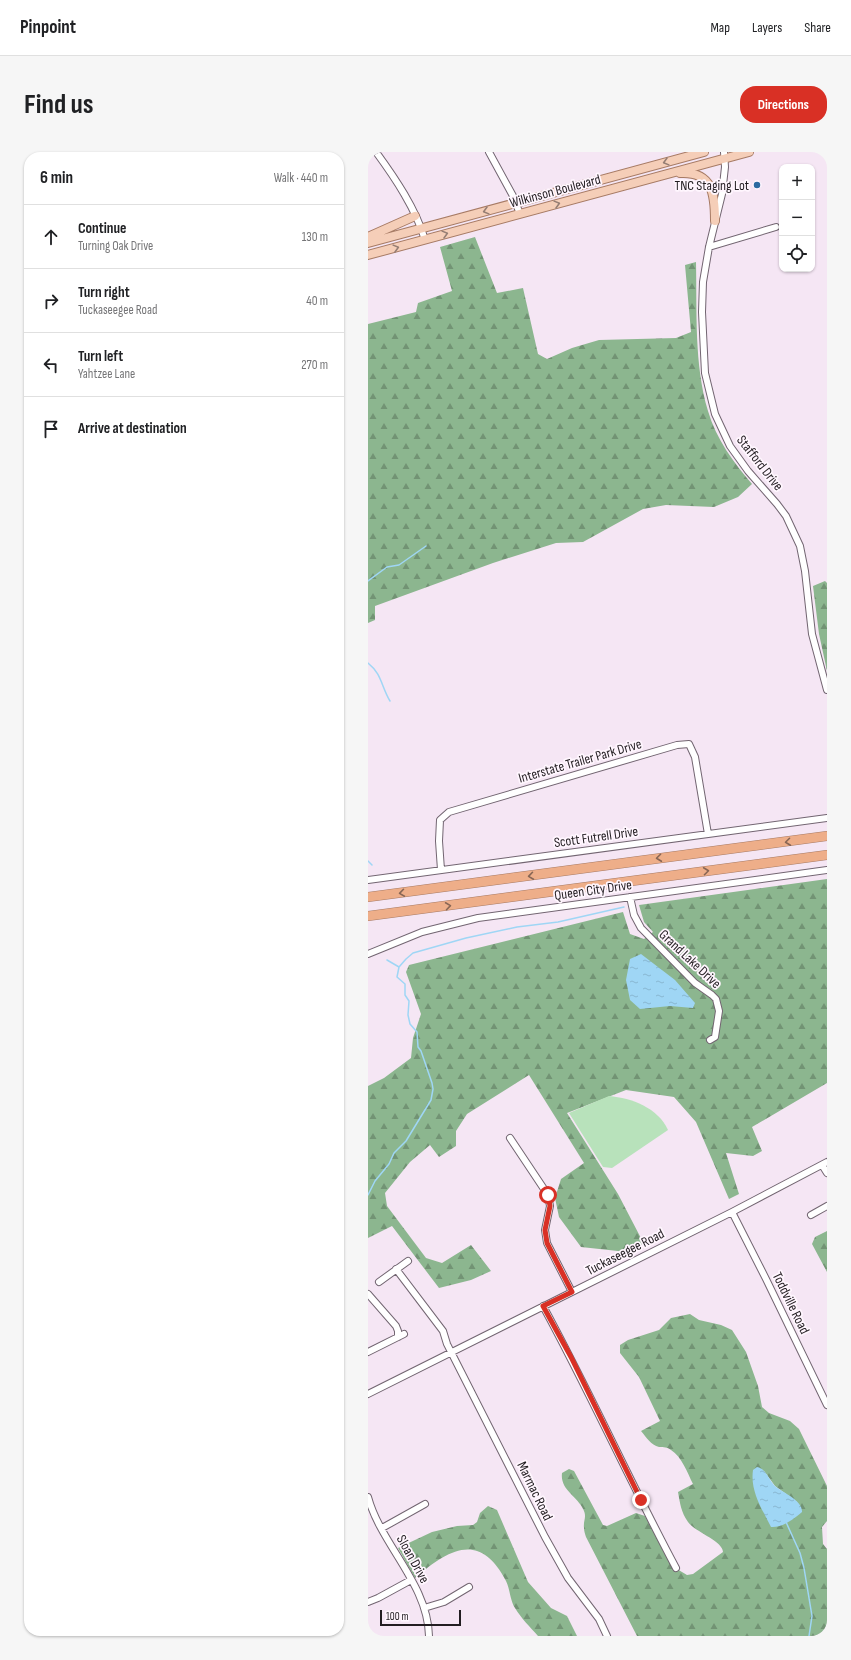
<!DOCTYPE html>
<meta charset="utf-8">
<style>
:root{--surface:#fff;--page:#f6f6f6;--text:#202124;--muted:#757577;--line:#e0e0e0;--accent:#d93025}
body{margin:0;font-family:"Sofia Sans Condensed",sans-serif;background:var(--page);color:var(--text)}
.controls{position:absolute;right:12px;top:12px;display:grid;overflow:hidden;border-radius:8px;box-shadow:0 1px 3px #0004}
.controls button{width:36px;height:36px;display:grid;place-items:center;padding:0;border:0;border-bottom:1px solid var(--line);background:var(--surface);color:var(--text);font:20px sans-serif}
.scale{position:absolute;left:12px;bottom:10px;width:81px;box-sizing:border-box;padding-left:4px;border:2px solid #221d21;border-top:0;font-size:11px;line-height:14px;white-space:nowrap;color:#221d21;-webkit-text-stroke:3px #fff6fe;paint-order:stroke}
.stop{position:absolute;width:12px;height:12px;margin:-9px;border:3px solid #d93025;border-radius:50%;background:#fff}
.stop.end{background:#d93025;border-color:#fff;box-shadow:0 1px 4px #0008}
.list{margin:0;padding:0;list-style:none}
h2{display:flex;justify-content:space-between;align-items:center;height:52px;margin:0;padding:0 16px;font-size:17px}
h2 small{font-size:13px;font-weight:400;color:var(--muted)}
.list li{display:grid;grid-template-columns:26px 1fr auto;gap:12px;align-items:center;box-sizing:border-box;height:64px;padding:0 16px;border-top:1px solid var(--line)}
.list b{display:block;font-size:15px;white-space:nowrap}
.list p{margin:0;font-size:13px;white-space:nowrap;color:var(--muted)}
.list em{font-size:13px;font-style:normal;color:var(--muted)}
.icon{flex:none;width:22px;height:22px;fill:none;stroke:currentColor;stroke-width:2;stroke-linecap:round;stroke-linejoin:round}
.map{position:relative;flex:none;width:459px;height:1484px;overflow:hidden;border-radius:16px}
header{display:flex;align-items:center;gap:24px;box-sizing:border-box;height:56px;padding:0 20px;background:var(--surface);border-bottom:1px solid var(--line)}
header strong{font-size:19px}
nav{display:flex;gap:22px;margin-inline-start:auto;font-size:14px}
.intro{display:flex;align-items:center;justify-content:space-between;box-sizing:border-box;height:96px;padding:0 24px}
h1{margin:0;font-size:28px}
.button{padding:10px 18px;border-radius:16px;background:var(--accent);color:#fff;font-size:14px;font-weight:700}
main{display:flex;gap:24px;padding:0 24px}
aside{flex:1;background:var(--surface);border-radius:16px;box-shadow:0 1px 3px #0004}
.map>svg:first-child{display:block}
</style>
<header>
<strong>Pinpoint</strong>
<nav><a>Map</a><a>Layers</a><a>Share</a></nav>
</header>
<div class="intro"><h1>Find us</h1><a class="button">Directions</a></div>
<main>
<aside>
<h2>6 min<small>Walk · 440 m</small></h2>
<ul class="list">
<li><svg class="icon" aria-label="ahead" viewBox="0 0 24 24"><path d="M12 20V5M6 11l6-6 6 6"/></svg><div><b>Continue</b><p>Turning Oak Drive</p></div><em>130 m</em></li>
<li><svg class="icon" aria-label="right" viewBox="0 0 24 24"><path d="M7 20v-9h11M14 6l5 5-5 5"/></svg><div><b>Turn right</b><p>Tuckaseegee Road</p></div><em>40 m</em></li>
<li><svg class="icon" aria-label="left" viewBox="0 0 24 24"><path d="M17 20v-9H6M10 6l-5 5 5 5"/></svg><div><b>Turn left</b><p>Yahtzee Lane</p></div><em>270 m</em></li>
<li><svg class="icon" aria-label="arrive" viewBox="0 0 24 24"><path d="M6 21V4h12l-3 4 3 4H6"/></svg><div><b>Arrive at destination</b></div></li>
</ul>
</aside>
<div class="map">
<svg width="459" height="1484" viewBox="0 0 459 1484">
<defs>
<pattern id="forest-firs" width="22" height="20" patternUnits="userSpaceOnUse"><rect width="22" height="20" fill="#8cb68f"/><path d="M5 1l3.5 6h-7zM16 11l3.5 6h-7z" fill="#729374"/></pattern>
<pattern id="water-ripples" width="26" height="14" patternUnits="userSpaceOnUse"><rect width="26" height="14" fill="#9fd6f5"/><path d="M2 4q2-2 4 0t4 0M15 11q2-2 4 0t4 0" fill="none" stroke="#89b7d2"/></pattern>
</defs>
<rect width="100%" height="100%" fill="#f5e6f4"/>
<path fill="url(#forest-firs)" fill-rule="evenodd" d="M107 85 129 141 155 136 170 202 179 207 204 196 231 188 308 186 323 180 317 113 328 110C329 160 326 212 340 259 348 287 366 311 384 332L370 345 346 355 298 353 275 357 215 390 188 391 125 411 7 454V468L0 471V172L48 160 50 151 84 139 72 95Z
M457 429 459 431V519L451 482 445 434Z
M459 727V931L384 975 394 999 385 1004 358 1001 371 1042 361 1047 328 970 306 945 258 938 199 961 250 1042 276 1092 259 1100 213 1095 191 1065 187 1046 193 1027 216 1011 161 923 99 962 88 979V994L71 1005 62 993 42 1010 17 1041 19 1054 58 1106 74 1111 103 1093 123 1119 103 1128 71 1136 24 1074 0 1086V934L16 926 43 906 45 886 53 862 38 820 41 813 255 760 262 782 276 787 285 780 276 770 271 753Z
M459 1079V1120L444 1092 447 1085Z
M322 1162 331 1168 353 1173 364 1178 378 1200 390 1234 394 1255 401 1261 422 1269 431 1277 459 1334V1369L454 1375 455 1392 459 1397V1484H269L218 1385C217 1382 216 1379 216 1376 215 1367 220 1365 214 1355 207 1343 192 1337 194 1321L201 1317 206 1319 235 1373 239 1374 268 1361 277 1364 304 1414 319 1423 325 1422 355 1400C355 1389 327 1380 320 1370 313 1360 312 1351 310 1340L325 1332C319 1320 314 1305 303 1298 299 1295 296 1295 291 1295 283 1293 278 1285 273 1279L292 1269 271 1225 252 1201V1193L260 1188 291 1178 303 1166ZM396 1319 407 1334 429 1350 419 1370 414 1372Z
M120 1354 129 1358 160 1430 183 1456 199 1464 209 1484H170C162 1475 153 1466 147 1456 142 1448 142 1437 138 1429 112 1379 81 1397 47 1426L30 1396 64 1380 89 1374 105 1373 109 1370 112 1361Z"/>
<path fill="#b8e2bb" d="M241 944C264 946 290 956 300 978L244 1016 235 1015 201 961Z"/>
<path fill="url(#water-ripples)" d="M273 802 307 828 327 851 325 856 302 854 272 857 262 848 258 828 262 807Z
M389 1315C399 1317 401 1329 408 1335 416 1341 435 1349 434 1360 426 1367 414 1376 403 1375 394 1357 382 1339 385 1318Z"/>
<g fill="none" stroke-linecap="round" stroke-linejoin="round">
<path stroke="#9fd6f5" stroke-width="1.5" d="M0 429 19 415 31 413 58 394
M0 511C14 522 13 534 22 549
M0 709 4 713
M19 808 31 815
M0 1043 7 1029 21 1012 26 1001 38 989 63 948 65 937 64 931 53 899 50 895 49 880 42 872 40 863 41 849 37 843V832L29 825 31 815 38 807 45 801 98 786 149 775 190 770 256 755
M418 1370 432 1401 436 1416 444 1464 441 1484"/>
<defs>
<path id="minor" d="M8 0C27 26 48 57 57 88
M121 0 145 44 152 62
M356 0 357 15 354 42 341 95 335 130 334 160 337 221 347 262 362 294 380 319 409 352 418 364 432 394 437 419 444 482 459 538
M341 95 408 75
M73 718 71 689 72 668 81 660 309 593 321 592 327 605 340 682
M0 728 459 666
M262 745 266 763 273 776 327 831 344 843 348 847 351 859 347 885 342 888
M0 802 54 780 110 766 459 718
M142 986 180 1043 182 1054 177 1078 179 1091 204 1140
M454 1013 459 1021
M364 1060 398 1127 459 1253
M443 1063 459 1054
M28 1117 75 1179 79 1192 177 1385 200 1426 231 1467 239 1484
M11 1130 40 1109
M0 1142 28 1174 30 1179V1185
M175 1154C222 1240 262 1330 308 1416
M0 1200 36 1182
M0 1242 364 1060 459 1010
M0 1345C13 1393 60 1432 61 1484
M14 1376 57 1352
M0 1450 10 1446 43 1428
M56 1456 76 1450 101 1435"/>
<path id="major" d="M312 21C345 19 347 43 347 69
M0 85 47 64
M0 91 336 0
M0 103 381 0"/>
<path id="highway" d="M0 745 459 684
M0 764 459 703"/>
</defs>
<use href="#minor" stroke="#726571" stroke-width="8"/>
<use href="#major" stroke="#a77b65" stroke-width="10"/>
<use href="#highway" stroke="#a77b65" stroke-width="10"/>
<use href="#minor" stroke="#fff" stroke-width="6"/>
<use href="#major" stroke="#f5ceb8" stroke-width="8"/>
<use href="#highway" stroke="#eeae89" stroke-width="9"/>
</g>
<defs><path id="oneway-chevron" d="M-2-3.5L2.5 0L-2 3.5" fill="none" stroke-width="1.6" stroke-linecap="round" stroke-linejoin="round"/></defs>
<g stroke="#967e74">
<use href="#oneway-chevron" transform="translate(298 10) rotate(165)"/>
<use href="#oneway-chevron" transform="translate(189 52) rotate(-15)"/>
<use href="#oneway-chevron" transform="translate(118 59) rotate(165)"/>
<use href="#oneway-chevron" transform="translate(77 82) rotate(-15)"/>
<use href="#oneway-chevron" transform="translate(28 96) rotate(-15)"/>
</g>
<g stroke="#865">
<use href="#oneway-chevron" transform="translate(420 690) rotate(173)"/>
<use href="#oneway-chevron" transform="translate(291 706) rotate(173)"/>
<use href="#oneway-chevron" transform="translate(338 719) rotate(-7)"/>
<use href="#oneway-chevron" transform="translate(163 724) rotate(172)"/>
<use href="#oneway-chevron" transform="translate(34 741) rotate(172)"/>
<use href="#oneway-chevron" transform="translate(80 754) rotate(-8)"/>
</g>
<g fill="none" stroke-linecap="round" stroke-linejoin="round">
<path stroke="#d93025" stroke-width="5" d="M180 1043 182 1054 177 1078 179 1091 204 1140 175 1154 203 1205 273 1348"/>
</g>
<circle fill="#2b6ba1" stroke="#fff6fe" stroke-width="1.5" cx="389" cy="33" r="4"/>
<g text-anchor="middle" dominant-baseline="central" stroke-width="3.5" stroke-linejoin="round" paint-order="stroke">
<g font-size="14" fill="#221d21" stroke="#fff6fe" text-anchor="end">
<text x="381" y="33">TNC Staging Lot</text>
</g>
<g font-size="14" fill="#221d21" stroke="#fff6fe">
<text transform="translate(187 39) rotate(-15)">Wilkinson Boulevard</text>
<text transform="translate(392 311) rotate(52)">Stafford Drive</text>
<text transform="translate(212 609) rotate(-16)">Interstate Trailer Park Drive</text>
<text transform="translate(228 685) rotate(-8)">Scott Futrell Drive</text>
<text transform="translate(225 738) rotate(-8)">Queen City Drive</text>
<text transform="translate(322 807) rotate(43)">Grand Lake Drive</text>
<text transform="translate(257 1100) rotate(-27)">Tuckaseegee Road</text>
<text transform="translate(423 1151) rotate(64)">Toddville Road</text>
<text transform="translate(167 1339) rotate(64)">Marmac Road</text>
<text transform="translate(45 1407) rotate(61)">Sloan Drive</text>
</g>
</g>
</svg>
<div class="controls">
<button>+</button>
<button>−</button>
<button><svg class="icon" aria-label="locate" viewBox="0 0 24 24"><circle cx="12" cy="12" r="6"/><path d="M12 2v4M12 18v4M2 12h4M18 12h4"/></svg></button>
</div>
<div class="scale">100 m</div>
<div class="stop" style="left:180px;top:1043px"></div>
<div class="stop end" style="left:273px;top:1348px"></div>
</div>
</main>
